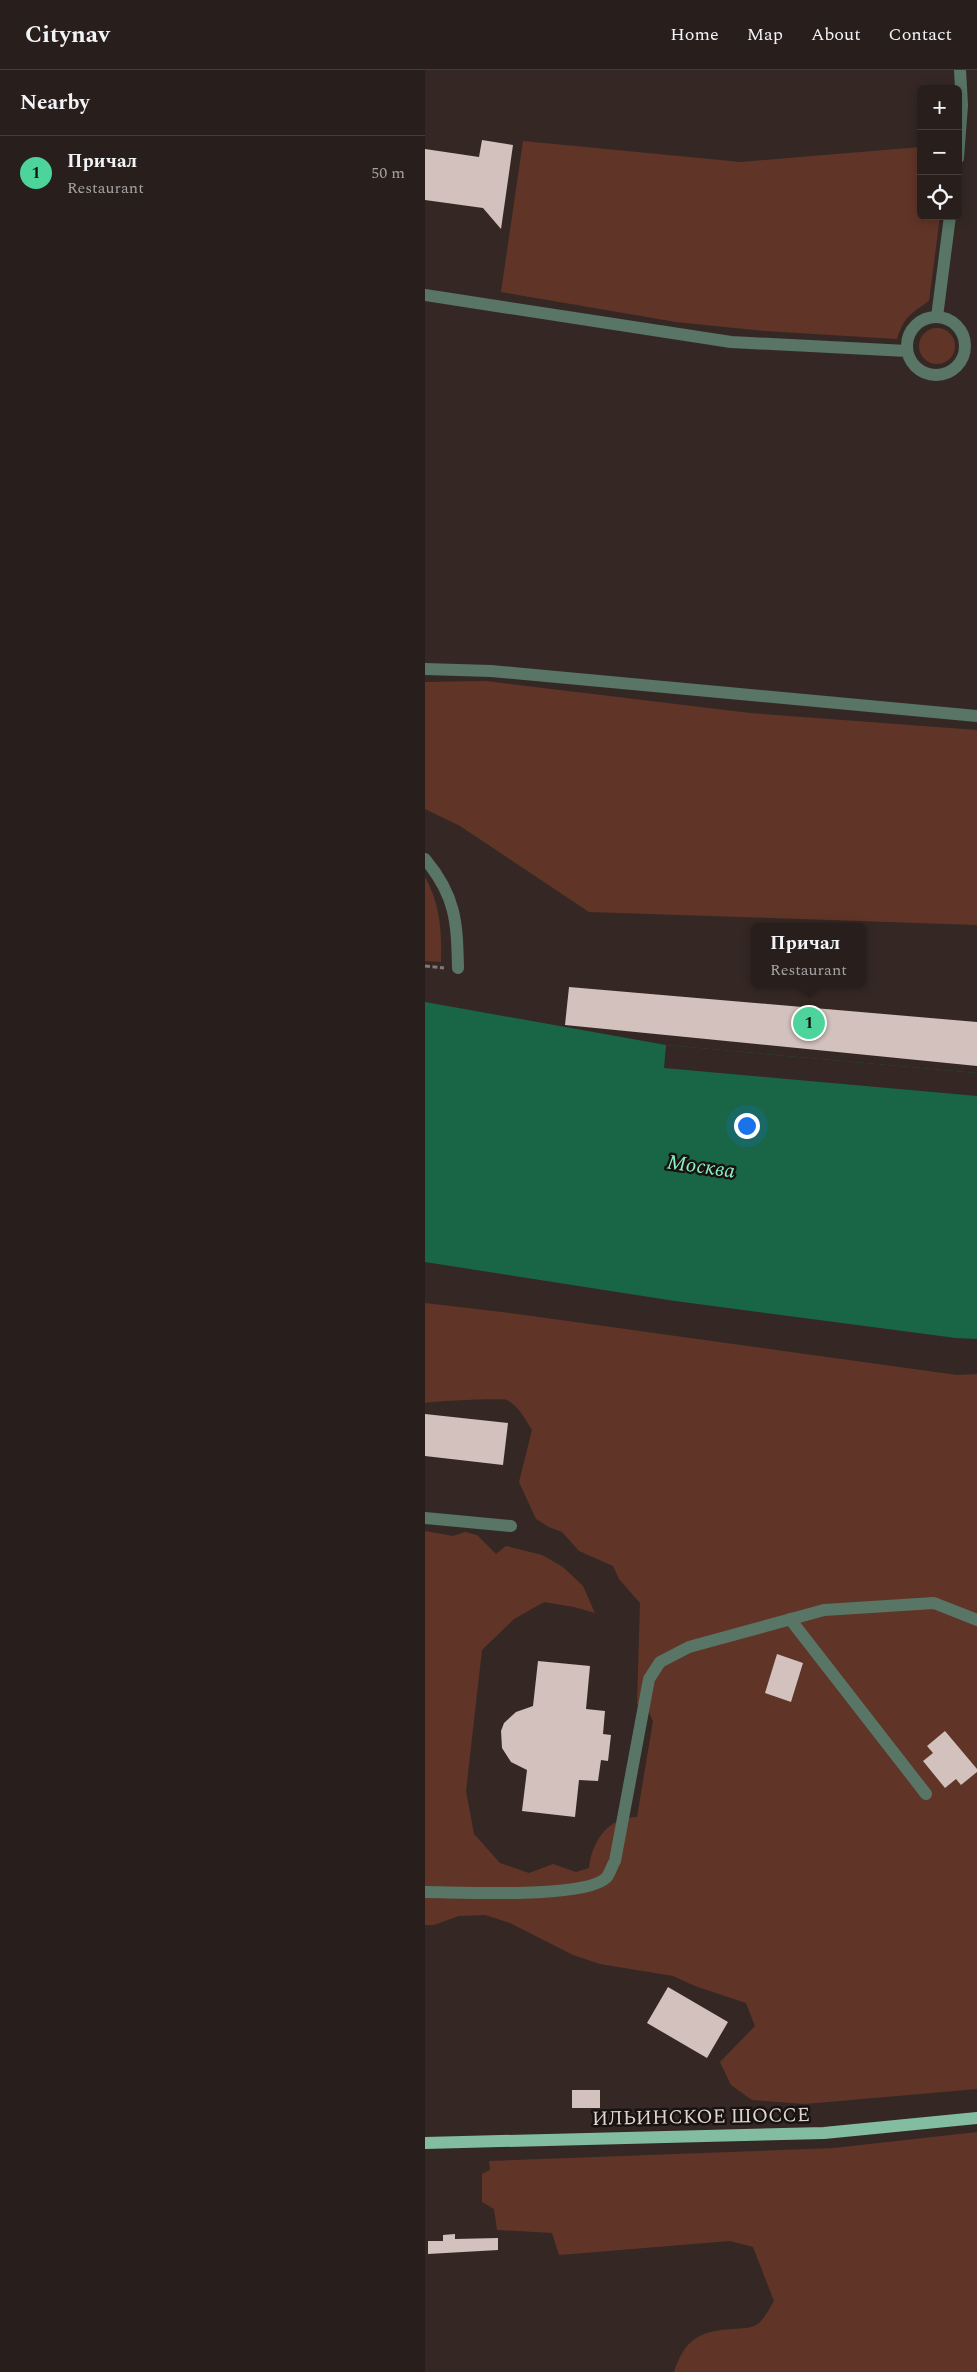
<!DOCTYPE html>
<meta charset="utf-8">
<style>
:root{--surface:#281e1b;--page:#302724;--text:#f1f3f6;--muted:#a5a2a3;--line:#443c3a;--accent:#4cd49b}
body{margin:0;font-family:Spectral,serif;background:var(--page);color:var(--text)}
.controls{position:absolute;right:15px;top:15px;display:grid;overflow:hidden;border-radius:8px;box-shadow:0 2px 12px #0003}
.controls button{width:45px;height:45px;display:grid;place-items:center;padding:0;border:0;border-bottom:1px solid var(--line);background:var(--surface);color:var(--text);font:25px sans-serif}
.you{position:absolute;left:321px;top:1055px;width:18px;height:18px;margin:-12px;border:4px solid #fff;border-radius:50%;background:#1a73e8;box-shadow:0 0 0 8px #1a73e833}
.badge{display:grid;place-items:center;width:32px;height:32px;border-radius:50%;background:var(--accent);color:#111;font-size:16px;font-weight:700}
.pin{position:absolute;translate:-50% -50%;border:2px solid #fff;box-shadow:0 1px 5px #0006}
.popup{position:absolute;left:326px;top:853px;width:115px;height:65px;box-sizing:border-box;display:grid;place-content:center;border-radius:8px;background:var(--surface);filter:drop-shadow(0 1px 4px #0005);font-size:16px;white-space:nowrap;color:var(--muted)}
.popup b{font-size:19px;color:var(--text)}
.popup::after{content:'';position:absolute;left:50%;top:100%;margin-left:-10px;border:10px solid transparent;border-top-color:var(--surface)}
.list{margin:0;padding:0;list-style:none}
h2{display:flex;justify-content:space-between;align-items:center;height:65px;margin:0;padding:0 20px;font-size:21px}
h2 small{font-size:16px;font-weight:400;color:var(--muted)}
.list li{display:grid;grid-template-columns:32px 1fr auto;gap:15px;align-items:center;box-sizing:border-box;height:75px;padding:0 20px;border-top:1px solid var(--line)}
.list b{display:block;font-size:19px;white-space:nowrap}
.list p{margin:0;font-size:16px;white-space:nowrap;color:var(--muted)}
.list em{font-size:16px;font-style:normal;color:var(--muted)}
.icon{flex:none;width:28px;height:28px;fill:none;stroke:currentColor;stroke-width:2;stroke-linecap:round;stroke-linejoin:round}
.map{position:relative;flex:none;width:552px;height:2302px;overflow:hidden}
header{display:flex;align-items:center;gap:30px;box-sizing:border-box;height:70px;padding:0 25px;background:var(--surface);border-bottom:1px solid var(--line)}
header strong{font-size:24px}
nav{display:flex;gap:28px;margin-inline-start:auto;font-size:18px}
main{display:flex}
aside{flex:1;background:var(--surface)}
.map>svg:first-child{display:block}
</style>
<header>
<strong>Citynav</strong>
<nav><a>Home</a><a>Map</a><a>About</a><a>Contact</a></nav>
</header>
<main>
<aside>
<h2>Nearby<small></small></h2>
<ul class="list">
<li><span class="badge">1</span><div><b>Причал</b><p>Restaurant</p></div><em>50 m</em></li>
</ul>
</aside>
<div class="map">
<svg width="552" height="2302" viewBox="0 0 552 2302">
<rect width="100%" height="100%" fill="#352824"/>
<path fill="#603527" d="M98 71 316 92 496 77V146H515L504 231C485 244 479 247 472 269L340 261 251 252 76 222Z
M494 276a18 18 0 1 1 36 0a18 18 0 1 1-36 0Z
M61 611 325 643 552 660V855L164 842 35 756 0 739V612Z
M0 807C15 833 17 862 16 892L0 891Z
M0 1233 85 1243 532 1305 552 1304V2019L380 2034 327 2030 306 2015 295 1992 330 1956 321 1933 270 1916 248 1906 175 1894 148 1885 85 1853 60 1845 34 1846 9 1855H0V1461L28 1466 40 1462 52 1465 71 1484 81 1476 117 1485 138 1497 158 1516 170 1543 149 1537 119 1532 89 1549 57 1580 41 1721 49 1764 75 1793 104 1803 128 1794 151 1802 164 1798C167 1771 183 1747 212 1747L228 1651 223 1640 212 1634 215 1533 194 1509 188 1496 154 1481 137 1462 124 1457 111 1449 94 1412 107 1360C100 1349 94 1337 82 1330 78 1328 10 1331 0 1333Z
M552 2062V2302H249C260 2269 274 2261 308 2259 317 2258 327 2259 334 2253 340 2248 345 2237 349 2231L328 2177 305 2171 134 2185 127 2163 72 2160 69 2139 57 2132V2104L65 2100 64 2091 409 2078Z"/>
<path fill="#196647" d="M0 932 241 975 552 1003V1269L531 1268 250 1231 0 1192Z"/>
<path fill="#352824" d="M241 975 552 1003V1026L239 998Z"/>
<path fill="#d2c1bc" d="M57 70 88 75 76 159 58 138 0 130V79L54 87Z
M144 917 552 952V996L140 955Z
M0 1344 83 1353 78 1395 0 1386Z
M352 1584 378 1593 366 1632 340 1623Z
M113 1591 165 1596 161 1639 180 1641 178 1664 186 1665 183 1691 176 1690 173 1711 154 1710 150 1747 97 1741 102 1700 86 1692 77 1678 76 1661 79 1653 91 1642 108 1636Z
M520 1661 552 1699V1702L536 1715 531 1709 520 1718 498 1691 508 1683 502 1676Z
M243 1917 303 1952 282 1988 222 1953Z
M147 2020H175V2038H147Z
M30 2164V2169L73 2168V2180L3 2184V2171H18V2165Z"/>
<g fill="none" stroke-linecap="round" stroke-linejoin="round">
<path stroke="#837875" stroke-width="3" stroke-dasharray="5 2.5" stroke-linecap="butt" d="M0 896 19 898"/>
<path stroke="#587566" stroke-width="12" d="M533 88 537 35 535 0
M0 225 306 272 482 281
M482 276a29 29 0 1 1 58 0a29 29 0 1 1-58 0Z
M512 247 525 146
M0 599 66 601 552 646
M0 789C31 826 32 852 33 898
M0 1448 86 1456
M365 1549 501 1724
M0 1822C34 1822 159 1829 181 1808 185 1804 187 1795 190 1791L224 1609 235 1592 264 1577 399 1540 509 1533 552 1550"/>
<path stroke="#82bd9f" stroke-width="12" d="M0 2073 399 2063 552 2048"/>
</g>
<g text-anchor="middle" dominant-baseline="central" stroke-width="5" stroke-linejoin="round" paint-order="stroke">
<g font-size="20" fill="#dfd6d3" stroke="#181311">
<text transform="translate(276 2047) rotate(-1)">ИЛЬИНСКОЕ ШОССЕ</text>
</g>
<g font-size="21" font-style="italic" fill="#8bf1c1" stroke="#181311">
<text transform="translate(276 1097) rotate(8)">Москва</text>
</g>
</g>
</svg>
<div class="controls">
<button>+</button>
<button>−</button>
<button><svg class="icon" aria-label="locate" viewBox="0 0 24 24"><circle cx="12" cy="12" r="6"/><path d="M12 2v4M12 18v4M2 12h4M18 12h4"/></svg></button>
</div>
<div class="you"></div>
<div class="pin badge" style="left:384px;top:953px">1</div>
<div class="popup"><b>Причал</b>Restaurant</div>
</div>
</main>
